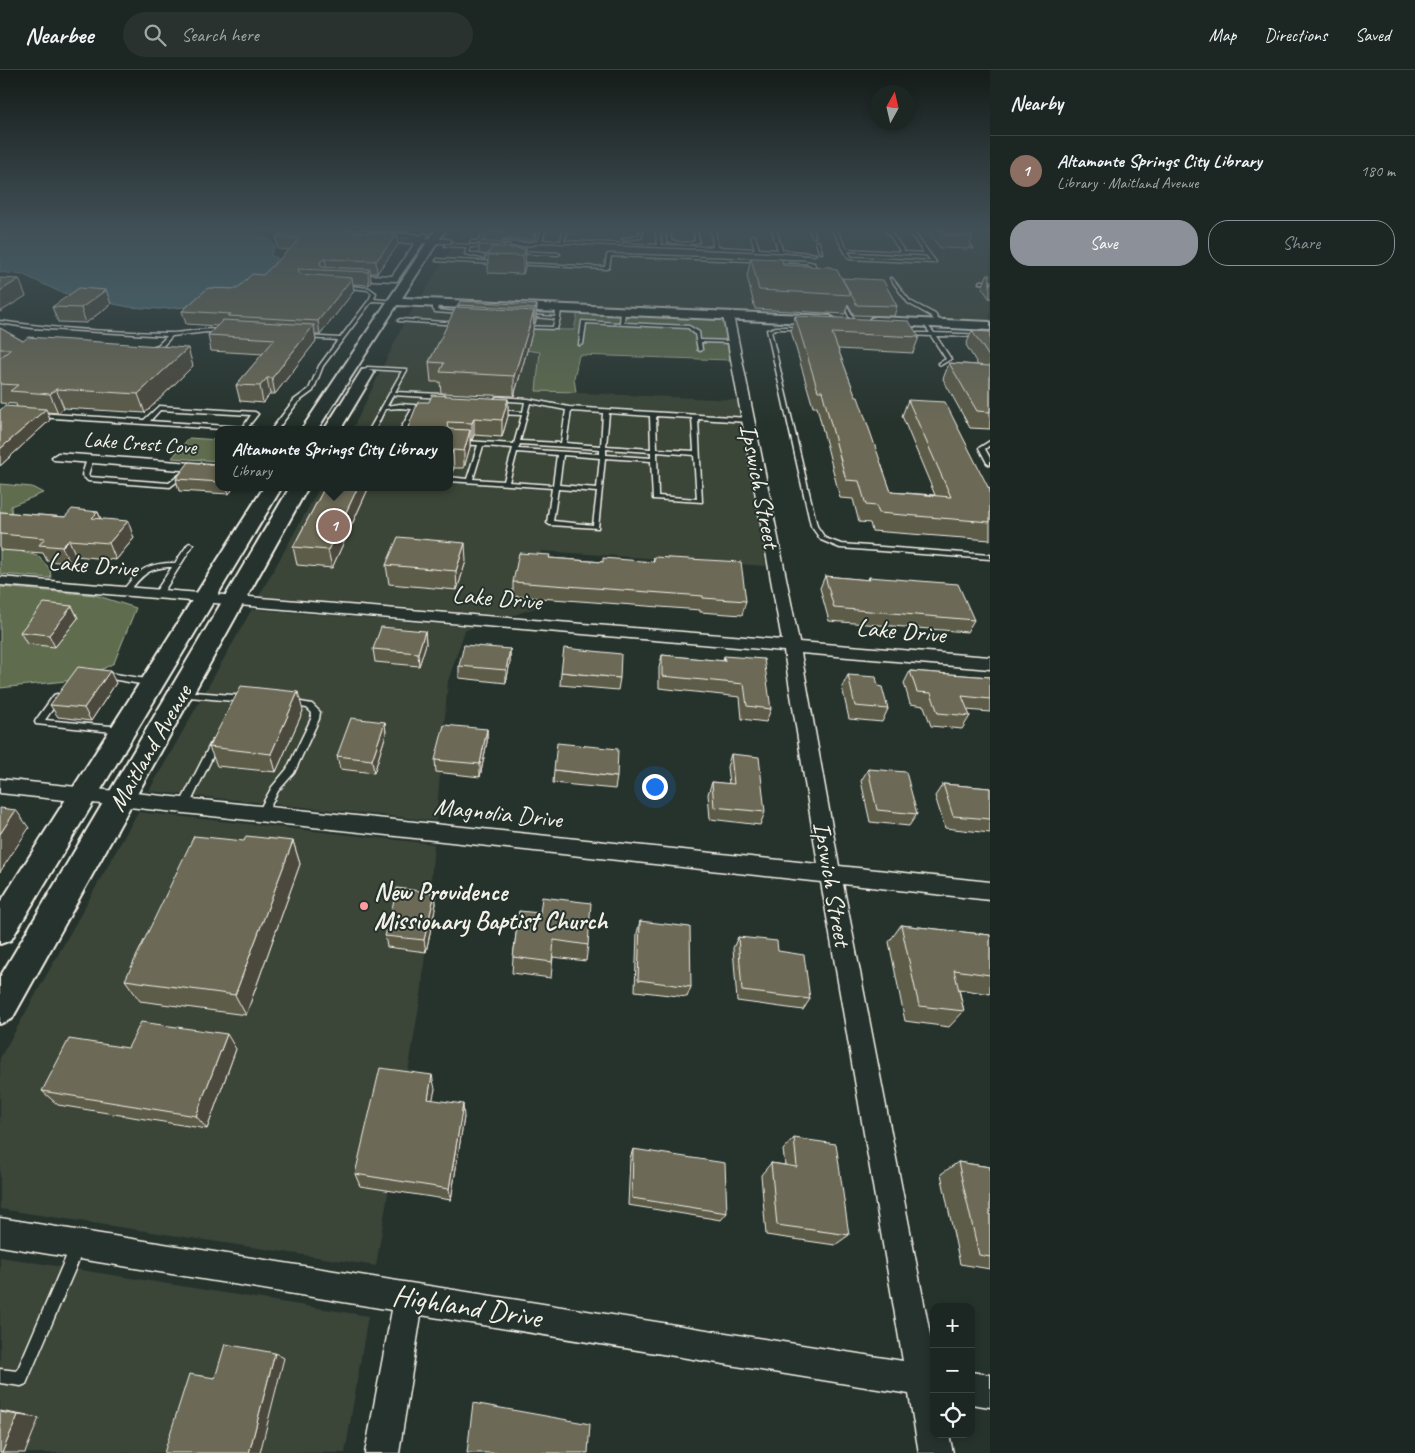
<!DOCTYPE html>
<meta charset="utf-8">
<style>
:root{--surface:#1c2622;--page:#29322f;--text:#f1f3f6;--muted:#a0a5a5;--line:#3a4340;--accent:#8c9099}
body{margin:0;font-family:Caveat,sans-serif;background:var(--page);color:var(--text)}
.controls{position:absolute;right:15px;bottom:15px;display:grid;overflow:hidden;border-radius:10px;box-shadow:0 2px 8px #0003}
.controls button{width:45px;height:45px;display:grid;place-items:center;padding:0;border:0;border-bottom:1px solid var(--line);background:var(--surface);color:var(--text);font:25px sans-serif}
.compass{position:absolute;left:870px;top:15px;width:45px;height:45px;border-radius:50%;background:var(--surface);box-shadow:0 2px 8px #0003;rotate:8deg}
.you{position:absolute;left:654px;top:716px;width:18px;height:18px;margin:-12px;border:4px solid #fff;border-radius:50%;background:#1a73e8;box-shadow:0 0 0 8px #1a73e833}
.badge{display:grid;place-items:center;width:32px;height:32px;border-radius:50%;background:var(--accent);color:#fff;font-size:16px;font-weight:700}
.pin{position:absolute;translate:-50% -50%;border:2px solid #fff;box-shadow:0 1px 5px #0006}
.popup{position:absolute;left:215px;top:356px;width:238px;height:65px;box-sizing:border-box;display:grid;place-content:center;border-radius:10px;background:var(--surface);filter:drop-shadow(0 1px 4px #0005);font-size:16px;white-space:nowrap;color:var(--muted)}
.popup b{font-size:19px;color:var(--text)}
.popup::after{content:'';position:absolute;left:50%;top:100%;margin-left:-10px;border:10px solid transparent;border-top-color:var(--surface)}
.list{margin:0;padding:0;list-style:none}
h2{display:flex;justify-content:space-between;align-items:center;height:65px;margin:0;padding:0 20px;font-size:21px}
h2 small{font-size:16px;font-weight:400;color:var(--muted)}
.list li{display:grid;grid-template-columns:32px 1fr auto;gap:15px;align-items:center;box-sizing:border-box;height:70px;padding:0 20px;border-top:1px solid var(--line)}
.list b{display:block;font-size:19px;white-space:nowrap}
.list p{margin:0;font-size:16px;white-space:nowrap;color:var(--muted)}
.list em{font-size:16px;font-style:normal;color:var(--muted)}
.actions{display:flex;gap:10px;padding:15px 20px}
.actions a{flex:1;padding:11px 0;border:1px solid var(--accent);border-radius:20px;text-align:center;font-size:18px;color:var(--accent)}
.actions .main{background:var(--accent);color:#fff}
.icon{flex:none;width:28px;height:28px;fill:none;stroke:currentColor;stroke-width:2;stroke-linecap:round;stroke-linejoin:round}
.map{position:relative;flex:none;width:990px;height:1383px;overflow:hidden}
header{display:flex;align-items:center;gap:30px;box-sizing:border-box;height:70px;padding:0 25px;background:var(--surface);border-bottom:1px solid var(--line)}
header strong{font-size:24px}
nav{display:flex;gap:28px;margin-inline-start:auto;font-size:18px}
.search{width:350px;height:45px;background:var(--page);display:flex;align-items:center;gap:12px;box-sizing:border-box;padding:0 18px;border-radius:28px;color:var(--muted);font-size:19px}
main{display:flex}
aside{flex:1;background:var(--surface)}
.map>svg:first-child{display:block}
</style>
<header>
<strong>Nearbee</strong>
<div class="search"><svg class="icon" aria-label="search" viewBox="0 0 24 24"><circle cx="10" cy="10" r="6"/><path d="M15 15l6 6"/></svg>Search here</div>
<nav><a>Map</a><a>Directions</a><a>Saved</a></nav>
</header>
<main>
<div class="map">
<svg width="990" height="1383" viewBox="0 0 990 1383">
<rect width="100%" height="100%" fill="#26332d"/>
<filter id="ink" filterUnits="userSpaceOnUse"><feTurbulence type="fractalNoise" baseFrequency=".02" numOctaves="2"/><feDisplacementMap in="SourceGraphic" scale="10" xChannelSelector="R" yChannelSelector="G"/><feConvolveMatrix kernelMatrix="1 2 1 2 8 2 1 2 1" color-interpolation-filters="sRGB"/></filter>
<g filter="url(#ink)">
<path fill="#3b4439" d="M463 159H990V254L419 230Z
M416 234 578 241 574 260H493L488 275 540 282 537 321 737 330 766 496 541 481 538 537 511 546 259 526 320 417H449V360H352L404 253Z
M252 539 475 557 465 560 448 611 436 751 149 721Z
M138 742 434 774 422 918 376 1196 0 1139V988Z
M0 1187 368 1246 345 1383H0Z"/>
<path fill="#5e6c4e" stroke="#a9ae9b" d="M578 241 722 247 730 290 579 285 574 308 576 322 536 321 540 282 487 275 493 259 574 260Z
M189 368 219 370V391L172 388Z
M0 414 32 417 43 423 11 436 12 452 22 482 38 486 50 499 51 508 0 504Z
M0 517 95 525 136 538 114 593 84 609 0 618Z"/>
<path fill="#4c6c73" stroke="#8fa1a2" d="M0 159H231C247 162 264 162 275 176L270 185 277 188 267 205 187 237 159 239 129 237 80 227 60 222 24 205 0 202Z"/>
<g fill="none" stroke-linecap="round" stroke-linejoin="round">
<defs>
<path id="lane" d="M484 159H488L481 173H470L471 171H479Z
M542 159H546L542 170 561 171 564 159H568L564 171 657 175 656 159H660L661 175 713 177 711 159H715L717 177 755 179 751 166 753 165 755 166 759 179 778 180 772 159H776L782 180 816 184 814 185 780 182 542 172C528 178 504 177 490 172L492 171C507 172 523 175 538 171Z
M666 159H670L671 170C679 173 687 174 695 171L694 163 696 162 698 163 699 172 687 175 668 172Z
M809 159H813L815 167H813Z
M832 159H836L847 179 901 182 885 159H889L905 182 924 183 907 159H911L936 192 934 193 849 189ZM848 181 926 185 931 191 851 187Z
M954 159H958L973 178H971Z
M987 159H990V160H988Z
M640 161 643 162 641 168 624 170 622 169 638 166Z
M816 171 819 172 822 183 819 182Z
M446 174 490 176 492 177H470L468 182 485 186 484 188 465 184 467 177 445 176Z
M515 181 558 183 560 184 558 185 514 183Z
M609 184 805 191 814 193 818 202 822 206 819 207 814 203 811 195 805 193 611 186 609 198 607 199 514 194 516 193 605 197 607 185Z
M437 189 498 192 500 193 498 194 436 191Z
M890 208H892L910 231 935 244 942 255H938L931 246 908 233Z
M980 211H990V213H979Z
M341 215 369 218 376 223 374 229 395 231 393 232 372 231 323 296 313 321 298 332 277 360H271L294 330 309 319 319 296 338 270 306 268 304 267V266L340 268 369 230 372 223 368 220 342 217Z
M841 228 844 229 855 252 851 251Z
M435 232 437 233 438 240 465 243 463 244 435 242 433 239V233Z
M557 237 561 238 560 248 557 259 522 258 520 257 522 256 553 257 555 249 524 246 526 245 555 247Z
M623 240 625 241 624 253 689 256 699 262 700 270 733 271 735 272 733 273 701 272 702 280 700 281 698 280 695 264 688 258 586 253 583 274 579 275 582 251 620 253 621 241Z
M400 249 459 253 461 254 459 255 398 251Z
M0 251C54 259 114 262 168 263 186 264 208 255 225 262L223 263 207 262 172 266 162 277 150 280H148V278L158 275 167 266 32 258 0 253Z
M925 252 934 263 990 265V267L936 266 951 289 941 295 939 294V293L946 289 931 266 906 265 904 264 906 263H930L923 253Z
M776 257H803L805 258 803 259H776L771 261 817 456 825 468 841 474 990 485V489L840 478 821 470 811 456 767 260Z
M367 297 407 299V300L395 322 442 324 445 326 442 328 393 325 387 336 400 334 426 336 429 338 426 340 418 339 406 360H400L412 339 400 338 385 339 375 360H369L402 301 369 299H367Z
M497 327 528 329 569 337 748 348 751 350 748 352 698 349 702 432 653 429 651 391 605 388 598 458 550 455 547 453 552 418 449 411V407L467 409 478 375 449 374V370L514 374 522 345 497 344 494 342 497 340 523 342 525 332 495 330 494 329ZM530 333 566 340 561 373 520 371ZM571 341 603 343 601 376 566 373ZM609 343 650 346 651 379 606 376ZM656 346 692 348 694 381 657 379ZM520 374 600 379V384L518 379ZM483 376 513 378 504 411 473 409ZM606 379 651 382V388L606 385ZM517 382 557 385 553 415 509 412ZM657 382 694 385 697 429 658 426ZM563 385 600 388 597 418 559 415ZM558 419 597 422 593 455 553 451Z
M159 336 255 342 258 344 248 357 267 360H236L38 347 35 345 38 343 144 350ZM160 340 251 345 243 357 150 351Z
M990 371V375L985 379 990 388V395L987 393 979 378Z
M90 387 93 389 88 405 90 407 169 413 183 402 188 403 170 417 88 411 82 405 87 389Z
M190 473 193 475 161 526H158L154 524 172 497C149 497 142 505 128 523H124V519C139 499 148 493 175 493L188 474Z
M103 602 152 610 156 613 152 616 100 607 99 605Z
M181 621 245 626 249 629 245 632 178 626 177 624 178 622Z
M57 624 61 627 45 650 122 657 126 660 122 663 36 654 35 652 36 650 54 625Z
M290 630 312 634 320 642 319 649 294 703 278 721 265 747H259L257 744 272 717 287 699 311 649 312 643 307 638 287 635 286 633 287 631Z
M216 668 220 671 189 736 187 739H181L179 736 212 671Z
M77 1171 82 1173 84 1178 26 1314 21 1316 0 1313V1299L17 1301 72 1173Z"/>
<path id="street" d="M368 162 414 164 420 166 425 163 429 165 426 169H448L452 171 448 173H423L397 211 343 209V205L346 204 392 206 415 173H368V169H413L371 166H368Z
M728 242 733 245 799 572 990 587V599L801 583 839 796 990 812V830L843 814 934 1285V1364H949L953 1383H919L909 1324 421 1245 399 1383H365L392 1240 0 1176V1148L903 1291 821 812 0 723V709L818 794 784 581 0 515V507L782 570 723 245Z
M58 383 219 395V403L54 390 52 387Z
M971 1302 990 1305V1337L971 1334Z"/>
<path id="secondary" d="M436 159H446L402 228 830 246 837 250 830 254 397 235 317 360H301Z
M876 247 990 252V260L871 254 869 251 871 248Z
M367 299 372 300 374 303 340 360H324L362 300Z
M264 417H282L11 870 0 874V833Z
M290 417H308L12 949 0 954V907Z"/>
</defs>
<use href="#lane" stroke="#f4f1e8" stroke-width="3"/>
<use href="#street" stroke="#f4f1e8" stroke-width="3"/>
<use href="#secondary" stroke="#f4f1e8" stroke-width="4"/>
<use href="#lane" fill="#26332d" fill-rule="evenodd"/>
<use href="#street" fill="#26332d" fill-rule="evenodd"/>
<use href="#secondary" fill="#26332d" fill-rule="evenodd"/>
</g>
<path fill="#5d5b4a" stroke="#f4f1e8" d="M286 159H409L407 162 357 159 354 162 398 175 377 203H370L371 212 369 215 353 214 354 221 320 265H315L316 271 275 324H270L263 333 240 331 236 315 263 284 211 281 208 265 217 256 186 254 182 241 237 219 263 205 289 180 278 179 276 167Z
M485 159H537L534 170 503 169V173L510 174V178L526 179 525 197 523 204 488 203V185L479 184V175L484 171V161Z
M926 159H967L973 166 968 179 940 178Z
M751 188 783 195 842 209 897 236 894 246 854 245 848 234 845 244 755 239 747 206Z
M987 205H990V229L982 218Z
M111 234 86 253 58 252 52 237Z
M458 235H537L536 250 535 254H533V260L514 326 441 323 440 312H431L429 292 458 237Z
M795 246 919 267 913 283 838 279 891 422 935 425 902 346 908 330 990 419V470L872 461 870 453 859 452 853 429 840 428 817 337H813L791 261Z
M0 258 23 271 193 296 145 343 64 338 58 343 47 342 50 350 0 396V340L17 337 16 334 0 333Z
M972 261 990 262V359L970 358 943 309 949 293 978 295 966 275Z
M508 329V346L502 367 474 365 472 370 470 369V377L464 398H454L451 405 449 406V360L429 332Z
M219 395V417H234L229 424 179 421 176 409Z
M325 417H369L332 498 297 495 293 477Z
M0 442 65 447 98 442 101 449 134 468 116 490 76 486 70 493 47 491 43 483 0 480Z
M654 487 746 531 742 545 700 542V540L513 526V512L550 488 603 492H653Z
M466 491 457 520 389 514 386 495Z
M825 506 868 510 869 507 974 550 967 562 829 551 820 518Z
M72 536 78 548 55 577 27 574 20 562Z
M425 561 426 574 419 596 375 592 373 579Z
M510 579V592L506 613 459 608V596Z
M662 585 723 591 724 586 771 639 766 652 742 649 740 627 659 618V598Z
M910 601 990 607V642L967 640 970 646 962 659 931 656 924 636 910 634 904 613Z
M561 602 620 608 618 620 560 615Z
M848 605 878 616 888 639 882 652 849 649 842 617Z
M116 613 91 651 58 647 50 635Z
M303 641 276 702 217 696 209 677Z
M385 652 386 664 374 703 340 699 337 686Z
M487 659V672L480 707 436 702 435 690Z
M731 684 765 742 760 755 710 749 708 724 712 712 729 714 727 697Z
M868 699 917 744 909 756 870 752 861 711Z
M554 700 617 707 615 719 553 713Z
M943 714 990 718V763L945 758 935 726Z
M293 771 300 794 246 945 140 931 125 910Z
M435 823 436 834 426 882 387 877 385 866Z
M519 841 588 875 586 891 553 887 551 908 512 903 513 887Z
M640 851 691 917 687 927 635 921 637 863Z
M901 855 990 865V924L959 919 964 941 949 957 905 951 889 872Z
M738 867 778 881 810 929 803 940 737 931 733 878Z
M236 979 207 1059 58 1035 42 1021Z
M435 1019 432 1030 464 1047 451 1130 360 1116 355 1104Z
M794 1068 849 1165 835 1175 766 1165 761 1105 771 1093 785 1095 783 1080Z
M633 1079 727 1143 721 1150 628 1135 630 1088Z
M958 1092 990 1097V1199L960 1194 941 1104Z
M0 1341 39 1348 0 1383Z"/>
<path fill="#4c4a3c" stroke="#f4f1e8" d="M347 159H357L349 169Z
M534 159H537L534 170Z
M397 164 398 175 377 203 376 191Z
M510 174V183L495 185V176Z
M526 179 525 197 523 204V186Z
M325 189 327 200H322L320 192Z
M370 199 371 212 369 215 368 202Z
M352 208 354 221 320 265 318 251Z
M19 209 26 226 0 242V221Z
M106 220 111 234 86 253 81 238Z
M537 235 536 250 535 254V239Z
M534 241 533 260 514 326V306Z
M314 255 316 271 275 324 272 308Z
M188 278 193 296 145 343 138 324Z
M267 308 270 324 263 333 260 316Z
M56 319 64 338 58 343 50 324Z
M508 329V346L502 367V350Z
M46 339 50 350 0 396V379Z
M474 348V365L472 370V353Z
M470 360V377L464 398V381Z
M453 380 454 398 451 405 449 406V389Z
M227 417H234L229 424Z
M358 417H369L332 498 328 480Z
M98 442 104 458 92 448Z
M128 451 134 468 116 490 109 473Z
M69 470 76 486 70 493 62 477Z
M465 473 466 491 457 520 456 501Z
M72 536 78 548 55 577 49 565Z
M425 561 426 574 419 596 418 583Z
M510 579V592L506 613V600Z
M110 601 116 613 91 651 84 638Z
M298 622 303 641 276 702 271 684Z
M385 652 386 664 374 703 372 690Z
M487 659V672L480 707V694Z
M16 740 29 758 0 802V764Z
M293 771 300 794 246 945 235 925Z
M435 823 436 834 426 882 424 870Z
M227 964 236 979 207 1059 196 1046Z
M432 1005 435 1019 430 1042 428 1029Z
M463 1034 464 1047 451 1130 449 1119Z
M275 1283 284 1288 260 1383H249Z
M18 1345 39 1348 25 1383H2Z"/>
<path fill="#6c6a56" stroke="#f4f1e8" d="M286 159H348L350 162 397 164 376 191 325 189 320 192 322 197 370 199 368 202 298 199 300 204 352 208 318 251 228 246 231 244 182 241 208 218 237 219 252 204 263 205 300 169 276 167Z
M485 159H499L498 160 503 162 484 161Z
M940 159H967L973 166 944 165Z
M481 171 510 174 495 176 479 175Z
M491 177 526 179 523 186 488 185Z
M751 188 782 189 783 195 830 197 837 200 851 225 759 220Z
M0 208 19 209 0 221Z
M842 208 883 210 897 236 857 235Z
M79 218 106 220 81 238 52 237Z
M460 231 537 235 535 239 458 235Z
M456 237 534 241 514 306 440 302 444 293 429 292Z
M795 246 909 251 919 267 832 263 856 327H858L891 422 951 427 908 330 945 332 989 419H990V452L879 443 876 436 866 435 859 411 846 410 822 321H818Z
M223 250 314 255 272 308H267L260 316 236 315 275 269 208 265Z
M0 258 23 271 28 267 188 278 138 324 56 319 50 324 10 321 18 315 0 314V288L11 279H0Z
M972 261 990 262V288Z
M949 293 990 296V342L977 341Z
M432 325 508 329 502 350 474 348 472 353 447 352 448 359 470 360 464 381 453 380 450 388 449 389V360H407L418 332H429Z
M5 336 46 339 0 379V340Z
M189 392 219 395V412L176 409Z
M325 417H358L328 480 293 477Z
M72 439 98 442 92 448 128 451 109 473 69 470 62 477 39 475 45 468 0 464V442L65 447Z
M398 467 465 473 456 501 386 495Z
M519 483 550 485 549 488 603 492V488L654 492V487L741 492 746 531 703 528V526L513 512Z
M825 506 870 510 869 507 958 514 974 550 834 538Z
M44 533 72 536 49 565 20 562Z
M381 557 425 561 418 583 373 579Z
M464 575 510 579 506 600 459 596Z
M564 578 621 584 620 608 561 602Z
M662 585 725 591 724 586 764 589 771 639 747 636 744 614 662 606Z
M78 597 110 601 84 638 50 635Z
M910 601 990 607V629L962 626 970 646 938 643 931 623 917 622Z
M848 605 876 607 878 616 882 617 888 639 855 636Z
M241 616 298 622 271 684 209 677Z
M351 648 385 652 372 690 337 686Z
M444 655 487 659 480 694 435 690Z
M557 673 618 679 617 707 554 700Z
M731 684 759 687 765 742 714 737 712 712 734 714Z
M868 699 906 702 917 744 877 740Z
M943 714 990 718V749L953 746Z
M0 738 16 740 0 764Z
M194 766 244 771 246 766 293 771 235 925 125 910Z
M397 818 435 823 424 870 385 866Z
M542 827 591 833 588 875 554 870 552 892 513 887 519 841 540 843Z
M640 851 690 857 691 917 638 910Z
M901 855 990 865V905L954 900 964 941 919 936Z
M738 867 777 871 778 881 804 885 810 929 742 921Z
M141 952 227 964 196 1046 42 1021 69 969 128 978Z
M380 998 432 1005 428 1029 463 1034 449 1119 355 1104Z
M794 1068 836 1074 849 1165 777 1155 771 1093 797 1097Z
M633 1079 725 1093 727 1143 632 1128Z
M958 1092 990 1097V1187L979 1185Z
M225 1274 275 1283 249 1383H164L189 1304 215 1308Z
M473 1333 590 1354 588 1383H467Z
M0 1342 18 1345 2 1383H0Z"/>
</g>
<linearGradient id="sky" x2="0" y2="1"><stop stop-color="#151c19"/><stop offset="0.45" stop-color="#415057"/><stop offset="1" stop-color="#415057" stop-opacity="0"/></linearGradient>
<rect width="990" height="353" fill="url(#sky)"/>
<circle fill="#ff9aa2" stroke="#26332d" stroke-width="2" cx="364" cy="836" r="5"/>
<g text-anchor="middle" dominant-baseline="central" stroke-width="4" stroke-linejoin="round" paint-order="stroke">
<g font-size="21" fill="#f4f1e8" stroke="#26332d">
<text transform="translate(140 373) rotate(4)">Lake Crest Cove</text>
</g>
<g font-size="25" fill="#f4f1e8" stroke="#26332d">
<text transform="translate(760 416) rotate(79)">Ipswich Street</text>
<text transform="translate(93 495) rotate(5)">Lake Drive</text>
<text transform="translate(497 528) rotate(5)">Lake Drive</text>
<text transform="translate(901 561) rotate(5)">Lake Drive</text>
<text transform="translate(150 678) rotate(-60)">Maitland Avenue</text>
<text transform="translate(498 743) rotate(6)">Magnolia Drive</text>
<text transform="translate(832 814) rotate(80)">Ipswich Street</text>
</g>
<g font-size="25" font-weight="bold" fill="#f4f1e8" stroke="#26332d" text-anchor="start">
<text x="374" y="822">New Providence<tspan x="374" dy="29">Missionary Baptist Church</tspan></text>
</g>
<g font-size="30" fill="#f4f1e8" stroke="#26332d">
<text transform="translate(467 1236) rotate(9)">Highland Drive</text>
</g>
</g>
</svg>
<div class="controls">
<button>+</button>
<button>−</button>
<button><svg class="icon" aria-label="locate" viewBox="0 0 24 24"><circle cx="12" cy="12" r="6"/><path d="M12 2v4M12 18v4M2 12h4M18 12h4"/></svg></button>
</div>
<svg class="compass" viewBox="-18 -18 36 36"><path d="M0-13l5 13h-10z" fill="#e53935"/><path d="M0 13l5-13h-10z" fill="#a0a5a5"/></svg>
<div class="you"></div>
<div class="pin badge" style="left:334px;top:456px;background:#8d6e63">1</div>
<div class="popup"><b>Altamonte Springs City Library</b>Library</div>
</div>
<aside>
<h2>Nearby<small></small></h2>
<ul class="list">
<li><span class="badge" style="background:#8d6e63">1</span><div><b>Altamonte Springs City Library</b><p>Library · Maitland Avenue</p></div><em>180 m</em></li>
</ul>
<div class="actions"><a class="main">Save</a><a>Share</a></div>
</aside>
</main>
